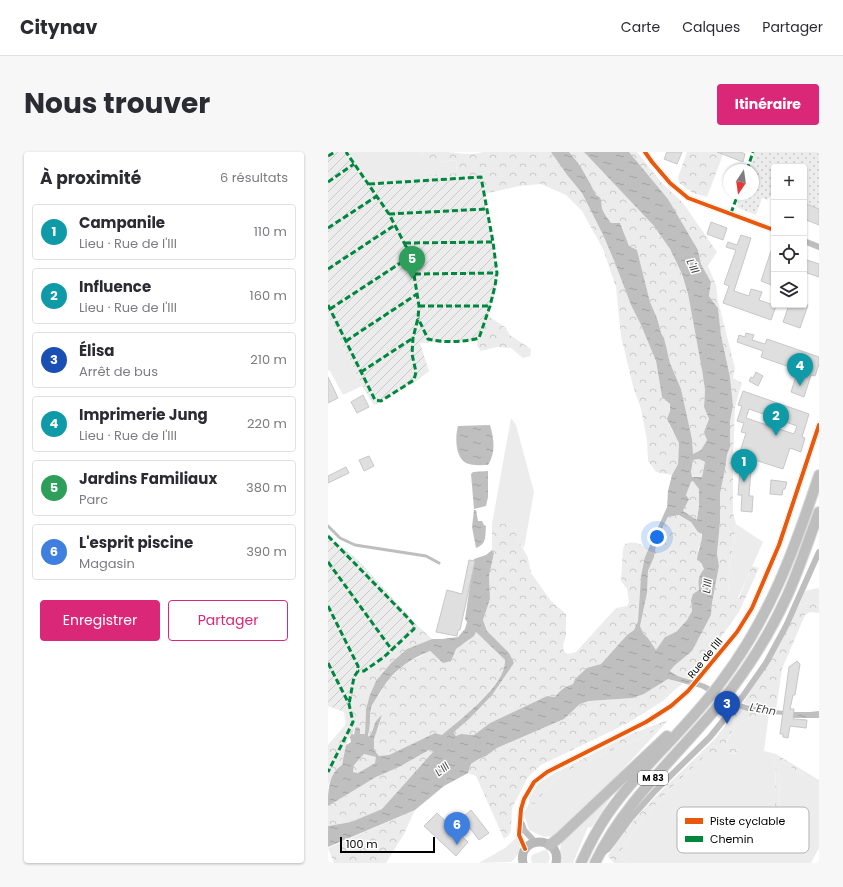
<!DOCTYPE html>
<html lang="fr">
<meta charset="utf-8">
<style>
:root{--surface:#fff;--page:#f7f7f7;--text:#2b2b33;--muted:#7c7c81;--line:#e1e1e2;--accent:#db2777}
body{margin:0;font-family:Poppins,sans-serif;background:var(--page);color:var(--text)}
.controls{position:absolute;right:12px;top:12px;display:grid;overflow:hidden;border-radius:4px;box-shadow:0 1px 3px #0004}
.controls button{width:36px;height:36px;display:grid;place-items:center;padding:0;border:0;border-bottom:1px solid var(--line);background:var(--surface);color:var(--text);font:20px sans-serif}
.compass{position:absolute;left:395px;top:12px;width:36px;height:36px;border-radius:50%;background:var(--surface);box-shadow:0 1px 3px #0004;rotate:193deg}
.scale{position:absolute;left:12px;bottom:10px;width:95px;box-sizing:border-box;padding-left:4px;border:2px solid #000;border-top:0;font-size:11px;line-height:14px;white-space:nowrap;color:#000;-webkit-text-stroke:3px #fff;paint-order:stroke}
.you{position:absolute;left:329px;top:385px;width:14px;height:14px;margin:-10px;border:3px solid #fff;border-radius:50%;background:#1a73e8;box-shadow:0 0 0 6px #1a73e833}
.badge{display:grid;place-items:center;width:26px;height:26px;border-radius:50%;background:var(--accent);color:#fff;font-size:13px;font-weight:700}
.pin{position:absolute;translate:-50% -33px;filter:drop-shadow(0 1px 2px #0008)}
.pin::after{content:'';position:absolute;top:21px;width:14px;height:12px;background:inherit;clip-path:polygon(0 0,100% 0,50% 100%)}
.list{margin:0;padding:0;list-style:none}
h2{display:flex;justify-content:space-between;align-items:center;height:52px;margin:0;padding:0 16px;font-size:17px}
h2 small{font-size:13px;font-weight:400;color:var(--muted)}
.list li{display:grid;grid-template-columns:26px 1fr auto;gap:12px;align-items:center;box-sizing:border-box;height:56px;margin:0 8px 8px;padding:0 8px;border:1px solid var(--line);border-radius:4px}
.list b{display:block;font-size:15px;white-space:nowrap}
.list p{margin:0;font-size:13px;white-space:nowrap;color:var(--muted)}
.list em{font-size:13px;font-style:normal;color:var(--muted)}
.actions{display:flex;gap:8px;padding:12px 16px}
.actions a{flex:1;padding:9px 0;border:1px solid var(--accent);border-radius:4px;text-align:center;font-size:14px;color:var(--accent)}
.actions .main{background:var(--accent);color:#fff}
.icon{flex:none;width:22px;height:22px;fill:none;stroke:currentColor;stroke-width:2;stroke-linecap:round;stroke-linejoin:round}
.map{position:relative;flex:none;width:491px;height:711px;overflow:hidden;border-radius:4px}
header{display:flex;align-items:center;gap:24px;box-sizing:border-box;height:56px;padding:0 20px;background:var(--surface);border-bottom:1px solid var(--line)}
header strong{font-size:19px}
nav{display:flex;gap:22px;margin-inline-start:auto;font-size:14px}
.intro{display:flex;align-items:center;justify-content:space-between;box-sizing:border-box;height:96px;padding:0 24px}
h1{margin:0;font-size:28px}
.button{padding:10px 18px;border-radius:4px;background:var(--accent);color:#fff;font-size:14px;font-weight:700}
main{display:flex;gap:24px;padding:0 24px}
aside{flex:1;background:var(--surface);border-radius:4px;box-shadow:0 1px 3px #0004}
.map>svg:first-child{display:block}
</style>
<header>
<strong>Citynav</strong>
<nav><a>Carte</a><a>Calques</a><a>Partager</a></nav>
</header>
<div class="intro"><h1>Nous trouver</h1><a class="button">Itinéraire</a></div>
<main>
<aside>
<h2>À proximité<small>6 résultats</small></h2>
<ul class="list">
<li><span class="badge" style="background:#0f9aa8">1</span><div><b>Campanile</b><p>Lieu · Rue de l'Ill</p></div><em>110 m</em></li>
<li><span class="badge" style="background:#0f9aa8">2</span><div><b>Influence</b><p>Lieu · Rue de l'Ill</p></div><em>160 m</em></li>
<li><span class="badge" style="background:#1a4fb4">3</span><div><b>Élisa</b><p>Arrêt de bus</p></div><em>210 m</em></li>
<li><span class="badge" style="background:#0f9aa8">4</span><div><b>Imprimerie Jung</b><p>Lieu · Rue de l'Ill</p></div><em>220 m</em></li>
<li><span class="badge" style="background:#2e9e5b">5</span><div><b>Jardins Familiaux</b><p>Parc</p></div><em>380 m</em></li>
<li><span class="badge" style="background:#3f7fe0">6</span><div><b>L'esprit piscine</b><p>Magasin</p></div><em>390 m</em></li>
</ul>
<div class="actions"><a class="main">Enregistrer</a><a>Partager</a></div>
</aside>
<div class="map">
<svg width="491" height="711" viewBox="0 0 491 711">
<defs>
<pattern id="forest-crowns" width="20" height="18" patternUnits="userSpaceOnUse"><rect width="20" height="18" fill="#ececec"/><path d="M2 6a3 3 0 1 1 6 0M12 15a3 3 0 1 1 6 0" fill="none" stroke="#c9c9c9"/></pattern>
<pattern id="park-dots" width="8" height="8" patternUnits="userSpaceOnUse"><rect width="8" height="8" fill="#ececec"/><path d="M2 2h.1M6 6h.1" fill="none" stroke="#c9c9c9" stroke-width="1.8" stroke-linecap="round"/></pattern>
<pattern id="garden-furrows" width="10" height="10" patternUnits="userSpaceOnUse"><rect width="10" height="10" fill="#ececec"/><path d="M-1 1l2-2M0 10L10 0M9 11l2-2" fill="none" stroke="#c9c9c9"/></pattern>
<pattern id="water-ripples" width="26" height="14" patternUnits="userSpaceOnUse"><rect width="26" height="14" fill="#bfbfbf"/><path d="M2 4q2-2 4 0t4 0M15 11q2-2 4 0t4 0" fill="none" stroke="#a2a2a2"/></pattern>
</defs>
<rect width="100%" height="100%" fill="#fff"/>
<path fill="#ececec" d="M16 0H93L94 3 110 10 128 8 129 21 101 24V27L39 33Z
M0 163 34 234 15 243 2 219 0 218Z
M183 266 188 273 206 340 196 396 186 381 183 373 164 372Z
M408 372 435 390 410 446 401 438 400 429Z
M489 436 491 437V453L480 451 471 453 477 439Z
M432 561H441L436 599 434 601 448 607 446 683 448 685 451 684 452 608 491 633V696L483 711H299L294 706 293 699 310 672 340 639 377 604 385 602H407L412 598 397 595C399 588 405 575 412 571 419 566 426 566 432 561Z
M333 576 271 643 252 658 225 684 216 685 201 678 196 661 201 651 207 652 226 628 245 616Z
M284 644 263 676 260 675 245 711H231L233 691 268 657Z
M189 685C195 696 191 703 183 710L151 711 177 696Z
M216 698 220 699 222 706 220 711H204L203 706 204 703Z"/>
<path fill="url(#forest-crowns)" d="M93 0C102 0 111 0 119 0 132 1 143 4 155 0H223L239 23 254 41 276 85 287 111 303 153 313 172 328 209 334 245 342 252 341 273 351 290 350 312 344 323 328 320 320 309 319 288 313 257 305 234 293 184 288 135 275 97 254 59 238 43 213 32 192 34 155 42 152 23 101 27 100 24 104 23 129 21 128 8 110 10 98 9Z
M241 0H256L326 74 342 97 354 122 360 142 374 218 377 238 376 255 381 267 376 280 379 288 373 298 365 302 364 287 353 237 342 211 336 186 333 181 329 166 322 150 309 98 301 94 292 71H283C280 67 277 63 275 59 272 52 276 46 268 43L258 23Z
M301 0H309L333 30 355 51 389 100 380 114 388 133 390 149 407 216 405 226 414 231 407 255 405 307V361L408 372 400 429 401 438 411 446 424 414 431 416 411 460 391 488 359 528 348 524 342 519 346 514 364 499 383 463 384 451 391 414 389 402 392 370V341L397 318 399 303 402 295V269L405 254 402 225 393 183 390 156 381 144 383 130 373 112 370 98 340 47Z
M359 0H396L379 45 365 41 351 31 350 25Z
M160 164 177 175 182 183 203 197 202 204 195 206 183 196 169 195 153 199 149 194V188Z
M371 307 377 310 374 325H364L363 321 365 308Z
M366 329 371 337V354L369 369 355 359 361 347 358 343 363 330Z
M351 363C365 370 381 379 370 397L373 410 376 417C370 424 370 429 371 438L363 448 364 459 359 468 348 480 337 485 328 498 320 486 315 481 312 474 319 441 320 419 326 405 330 384 340 365Z
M168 371 183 373 200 406 203 421 223 449 238 462V484L235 493 236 500 240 502 248 500 288 456 299 454 301 450 299 437 293 429 295 397 297 392C307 389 312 391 320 397L313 424 310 469 306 478 299 483 273 512 259 517 247 527 245 532C237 535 232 538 227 545L219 544 162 571 146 583 140 582 128 584 126 581 127 579 186 511 159 479 155 468 162 447 161 424 166 401 164 398V372Z
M480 451 491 453V461L482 460 477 463 454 517 448 558 433 556 415 551 449 496 471 453Z
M90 474 104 487 79 497 63 511 48 529 38 557 37 583 32 582V577L30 575 27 576 18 593 14 613 10 616 0 633V593L18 572 16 560 20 557 26 528 62 500Z
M148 480 177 508 178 515 170 528 158 543 139 563 114 583 107 581 61 603 51 604 46 598V587L54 564C44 571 47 577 40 586L44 552 52 542 55 535 74 514 102 499 107 504C122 499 139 494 148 480Z
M340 527 355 532 350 535 335 549 300 571 213 613 200 625 184 656 183 678 181 683 176 687 148 624 140 621 143 612 158 604 169 596 236 567 252 552 261 549 305 546 316 542Z
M410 556 419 559 432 561C426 566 419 566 412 571 405 575 399 587 397 595L412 598 411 601 377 604 340 639 310 672 293 699 294 706 299 711H286L280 704C306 661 345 628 381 593 392 582 400 569 410 556Z
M340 568 333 576 245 616 226 628 207 652 201 651V646L210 632 225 622 303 582Z
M101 598 104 599 105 600 102 604 54 657 23 670 0 674V654L48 625 71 615Z
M436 599 448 602 491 628V633L452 608 451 684 448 685 446 683 448 607 433 601Z
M36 602 48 605 49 606 47 611 30 621 25 620 26 613Z
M87 658 76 682 58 711H6L0 696Z"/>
<path fill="url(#park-dots)" d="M427 0H491V57L476 51V15H446V40L445 44 441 45 440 48 434 46 428 63 408 55 412 42H425V18H421Z"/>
<path fill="url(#garden-furrows)" d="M0 0H16L39 33 152 23 169 117 168 137 160 164 149 188 92 191 101 219 90 228 46 253 34 234 0 163Z
M0 380 5 388 30 408 90 474 62 500 26 528 20 557 16 560 0 554Z"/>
<path fill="url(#water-ripples)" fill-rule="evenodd" d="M223 0H241C253 13 260 27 268 43 276 46 272 52 275 59 277 63 280 67 283 71H292L301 94 309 98 322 150 329 166 333 181 336 186 342 211 353 237 364 287 365 302 373 298 379 288 376 280 381 267 376 255 377 238 374 218 360 142 354 122 342 97 326 74 256 0H301L340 47 370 98 373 112 383 130 381 144 390 156 393 183 402 225 405 254 402 269V295L399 303 397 318 392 341V370L389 402 391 414 384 451 383 463 364 499 346 514 342 519C353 528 365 527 377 532 386 536 395 543 404 548 420 555 439 557 456 559L455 563 419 559 410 556 400 552 373 536 340 527 316 542 305 546 261 549 252 552 236 567 169 596 158 604 151 607 143 612 140 621 116 634 87 658 0 695V674L23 670 54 657 105 600 104 599 101 598 71 615 48 625 0 654C0 640 0 622 14 613L18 593 23 590 22 585 24 581 26 583 27 576 30 575 32 577V582H37L38 557 42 543 48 529 63 511 79 497 104 487H114L130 485 137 477 139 470 137 467 146 407 158 403 164 398 166 401 161 424 162 447 155 468 159 479 181 501 186 511 164 543 141 567 127 579 126 581 128 584 133 582 146 583 162 571 219 544 227 545C232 538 237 535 245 532L247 527 259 516 273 512 299 483 306 478 310 469 313 424 317 405 339 355 340 339 344 323 350 312 351 291 339 267 342 259V252L334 245 328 209 313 173 303 153 287 111 276 85 254 41 239 23ZM371 307 377 310 374 325H364L363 320 365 308ZM365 329 371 337V354L369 368 355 359 361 347 358 343 363 330ZM351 363 363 370 370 380 374 382C374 392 370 398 369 408L373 410 376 417C370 424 370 429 371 438L365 442 363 448 364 459 359 468 348 480 337 485 328 498 320 486 315 481 312 474 319 441 320 419 326 405 330 384 340 365ZM148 480 177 508C179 532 132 568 114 583L107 581 61 603 51 604 46 598V587L54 563C43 572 48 576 41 585L40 583C43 573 41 562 44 553 46 549 49 546 51 542 64 520 78 509 102 499L115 511 123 509 128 497 146 484ZM36 602 48 605 47 611 30 621 25 620 26 613Z
M162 273C166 287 168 300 160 313 154 313 144 314 138 311 127 305 127 285 130 274Z
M160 319V345L158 354 146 357 143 322 145 320Z
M146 358H148L150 369H154L156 373 158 374C157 384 159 392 148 396L144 375Z
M491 559V566H465L466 560H482Z"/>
<path fill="#dfdfdf" stroke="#c7c7c7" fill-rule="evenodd" d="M339 0H354L349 12 336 7Z
M389 0H413L417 2 415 10Z
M476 51 491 57V73L476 67Z
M383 70 399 76 395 88 379 82Z
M413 83 423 86 406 139 421 144 423 137 434 140 431 148 448 154 443 168 395 151 401 134 396 132 408 98 398 95 400 90 409 93Z
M445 93H446V134L433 129Z
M476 107 491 112V125L476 120Z
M461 153H480L472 176 455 170Z
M418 181 426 183 424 188 437 192 439 187 491 205V212L487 224 483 223 476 245 463 240 470 218 433 205 435 199 409 190 411 183 417 185Z
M428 220 435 224 430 234 421 229 423 225 425 226Z
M0 225 10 246 0 251Z
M415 239 481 262 474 285 477 286 473 300 462 296 455 317 411 303 418 281 413 280 416 271 409 269 414 254 410 253ZM421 257 469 274 466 282 418 266Z
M35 243 41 255 29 261 23 250Z
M41 304 46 314 36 319 31 308Z
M18 315 21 321 0 331V324Z
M412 317 423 318 421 344H425L424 360 413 359 414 343H410Z
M443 328 459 330 457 337H455L454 343 442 342Z
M141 408 147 409 132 478H130L129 484 108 480 119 438 134 442Z
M469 509 472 512 467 543H465L462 557H466L465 567 479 568 478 576 462 574 460 586 455 585V582H452L461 515Z
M143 658 161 681 151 688 134 666Z
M109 661 140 690 128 704 96 674Z"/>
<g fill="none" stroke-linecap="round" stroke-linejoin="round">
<defs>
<path id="trunk" d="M222 693 232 685 339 584
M253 711C260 695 269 678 279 663 312 615 359 577 393 530 442 465 466 399 491 323
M267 711C296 650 347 606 390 554 418 520 442 482 460 442 472 415 481 387 491 360"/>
</defs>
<use href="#trunk" stroke="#dbdbdb" stroke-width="12"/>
<path stroke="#bebebe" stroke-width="3" d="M0 374 12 386 27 393 98 404 111 411"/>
<path stroke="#bebebe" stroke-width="6" d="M317 0 324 10 342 31 360 46 446 78
M476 89 491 95
M192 673 194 672 196 678 207 690
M197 697 191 683 193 657 196 647 206 630 219 620 318 570 343 554 360 539 409 480 424 456 451 393 491 273
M274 701 280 697 303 666 327 639 382 585 415 544 438 511 458 474 491 400"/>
<path stroke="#b8b8b8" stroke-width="9" d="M195 711C189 683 234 683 228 711"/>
<use href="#trunk" stroke="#bebebe" stroke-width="10"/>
<path stroke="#00873e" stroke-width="3" stroke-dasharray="6 3" stroke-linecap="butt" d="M0 4 7 0
M419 18 425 0
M0 30 26 12
M41 32 153 25 165 90 169 121 167 134 162 154 151 186C138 190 114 191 100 187L90 166
M403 61 410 42
M61 62 159 57
M0 76 49 44
M77 91 165 90
M0 117 67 73
M87 122 169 121
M0 153 47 248 53 249 86 228 88 220 84 202 85 186 90 166 91 154 83 104 61 62 18 0
M91 154H162
M2 157 74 110 78 104 79 94
M18 189 89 142
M33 220 85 186
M0 384 78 464 86 473V477L56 505 36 519H30
M0 410 64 498
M0 454 30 514V519L26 525 21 552
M0 511 21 552 25 570 0 620"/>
<defs>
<path id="cycleway" d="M317 0 324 10 342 31 360 46 446 78
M197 697 191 683 193 657 196 647 206 630 219 620 318 570 343 554 360 539 409 480 424 456 451 393 491 273"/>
</defs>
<use href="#cycleway" stroke="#fff" stroke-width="6"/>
<use href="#cycleway" stroke="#e8590c" stroke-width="4"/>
</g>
<g text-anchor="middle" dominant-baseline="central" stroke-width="3" stroke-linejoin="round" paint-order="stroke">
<rect fill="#fff" stroke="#4c4c4c" stroke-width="1" x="310" y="619" width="30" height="14" rx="3"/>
<g font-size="9" font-weight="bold" fill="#000">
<text x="325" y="626">M 83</text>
</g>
<g font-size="10" fill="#000" stroke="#fff">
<text transform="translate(377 506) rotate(-51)">Rue de l'Ill</text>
</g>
<g font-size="11" font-style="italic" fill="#444" stroke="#fff">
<text transform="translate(365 114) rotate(66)">L'Ill</text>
<text transform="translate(379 434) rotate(-83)">L'Ill</text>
<text transform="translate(435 557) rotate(11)">L'Ehn</text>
<text transform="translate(114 617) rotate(-39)">L'Ill</text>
</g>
</g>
<rect x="349" y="655" width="132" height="46" rx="6" fill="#fff" stroke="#b2b2b2" stroke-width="1"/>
<rect x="357" y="666" width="18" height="6" fill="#e8590c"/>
<rect x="357" y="684" width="18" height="6" fill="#00873e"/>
<g font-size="11" fill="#000">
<text x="382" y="673">Piste cyclable</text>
<text x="382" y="691">Chemin</text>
</g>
</svg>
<div class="controls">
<button>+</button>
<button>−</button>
<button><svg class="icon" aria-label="locate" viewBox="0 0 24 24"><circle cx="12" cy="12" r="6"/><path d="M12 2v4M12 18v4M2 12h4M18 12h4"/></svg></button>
<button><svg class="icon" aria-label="layers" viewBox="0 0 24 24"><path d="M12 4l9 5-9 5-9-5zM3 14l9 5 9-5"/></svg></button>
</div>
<svg class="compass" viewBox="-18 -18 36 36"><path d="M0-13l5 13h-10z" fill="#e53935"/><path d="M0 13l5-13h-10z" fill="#7c7c81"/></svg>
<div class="scale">100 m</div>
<div class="you"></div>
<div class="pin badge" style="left:416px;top:330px;background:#0f9aa8">1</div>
<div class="pin badge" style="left:448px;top:284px;background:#0f9aa8">2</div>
<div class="pin badge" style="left:399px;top:572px;background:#1a4fb4">3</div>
<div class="pin badge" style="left:472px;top:234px;background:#0f9aa8">4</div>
<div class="pin badge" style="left:84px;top:127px;background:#2e9e5b">5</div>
<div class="pin badge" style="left:129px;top:693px;background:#3f7fe0">6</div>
</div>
</main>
